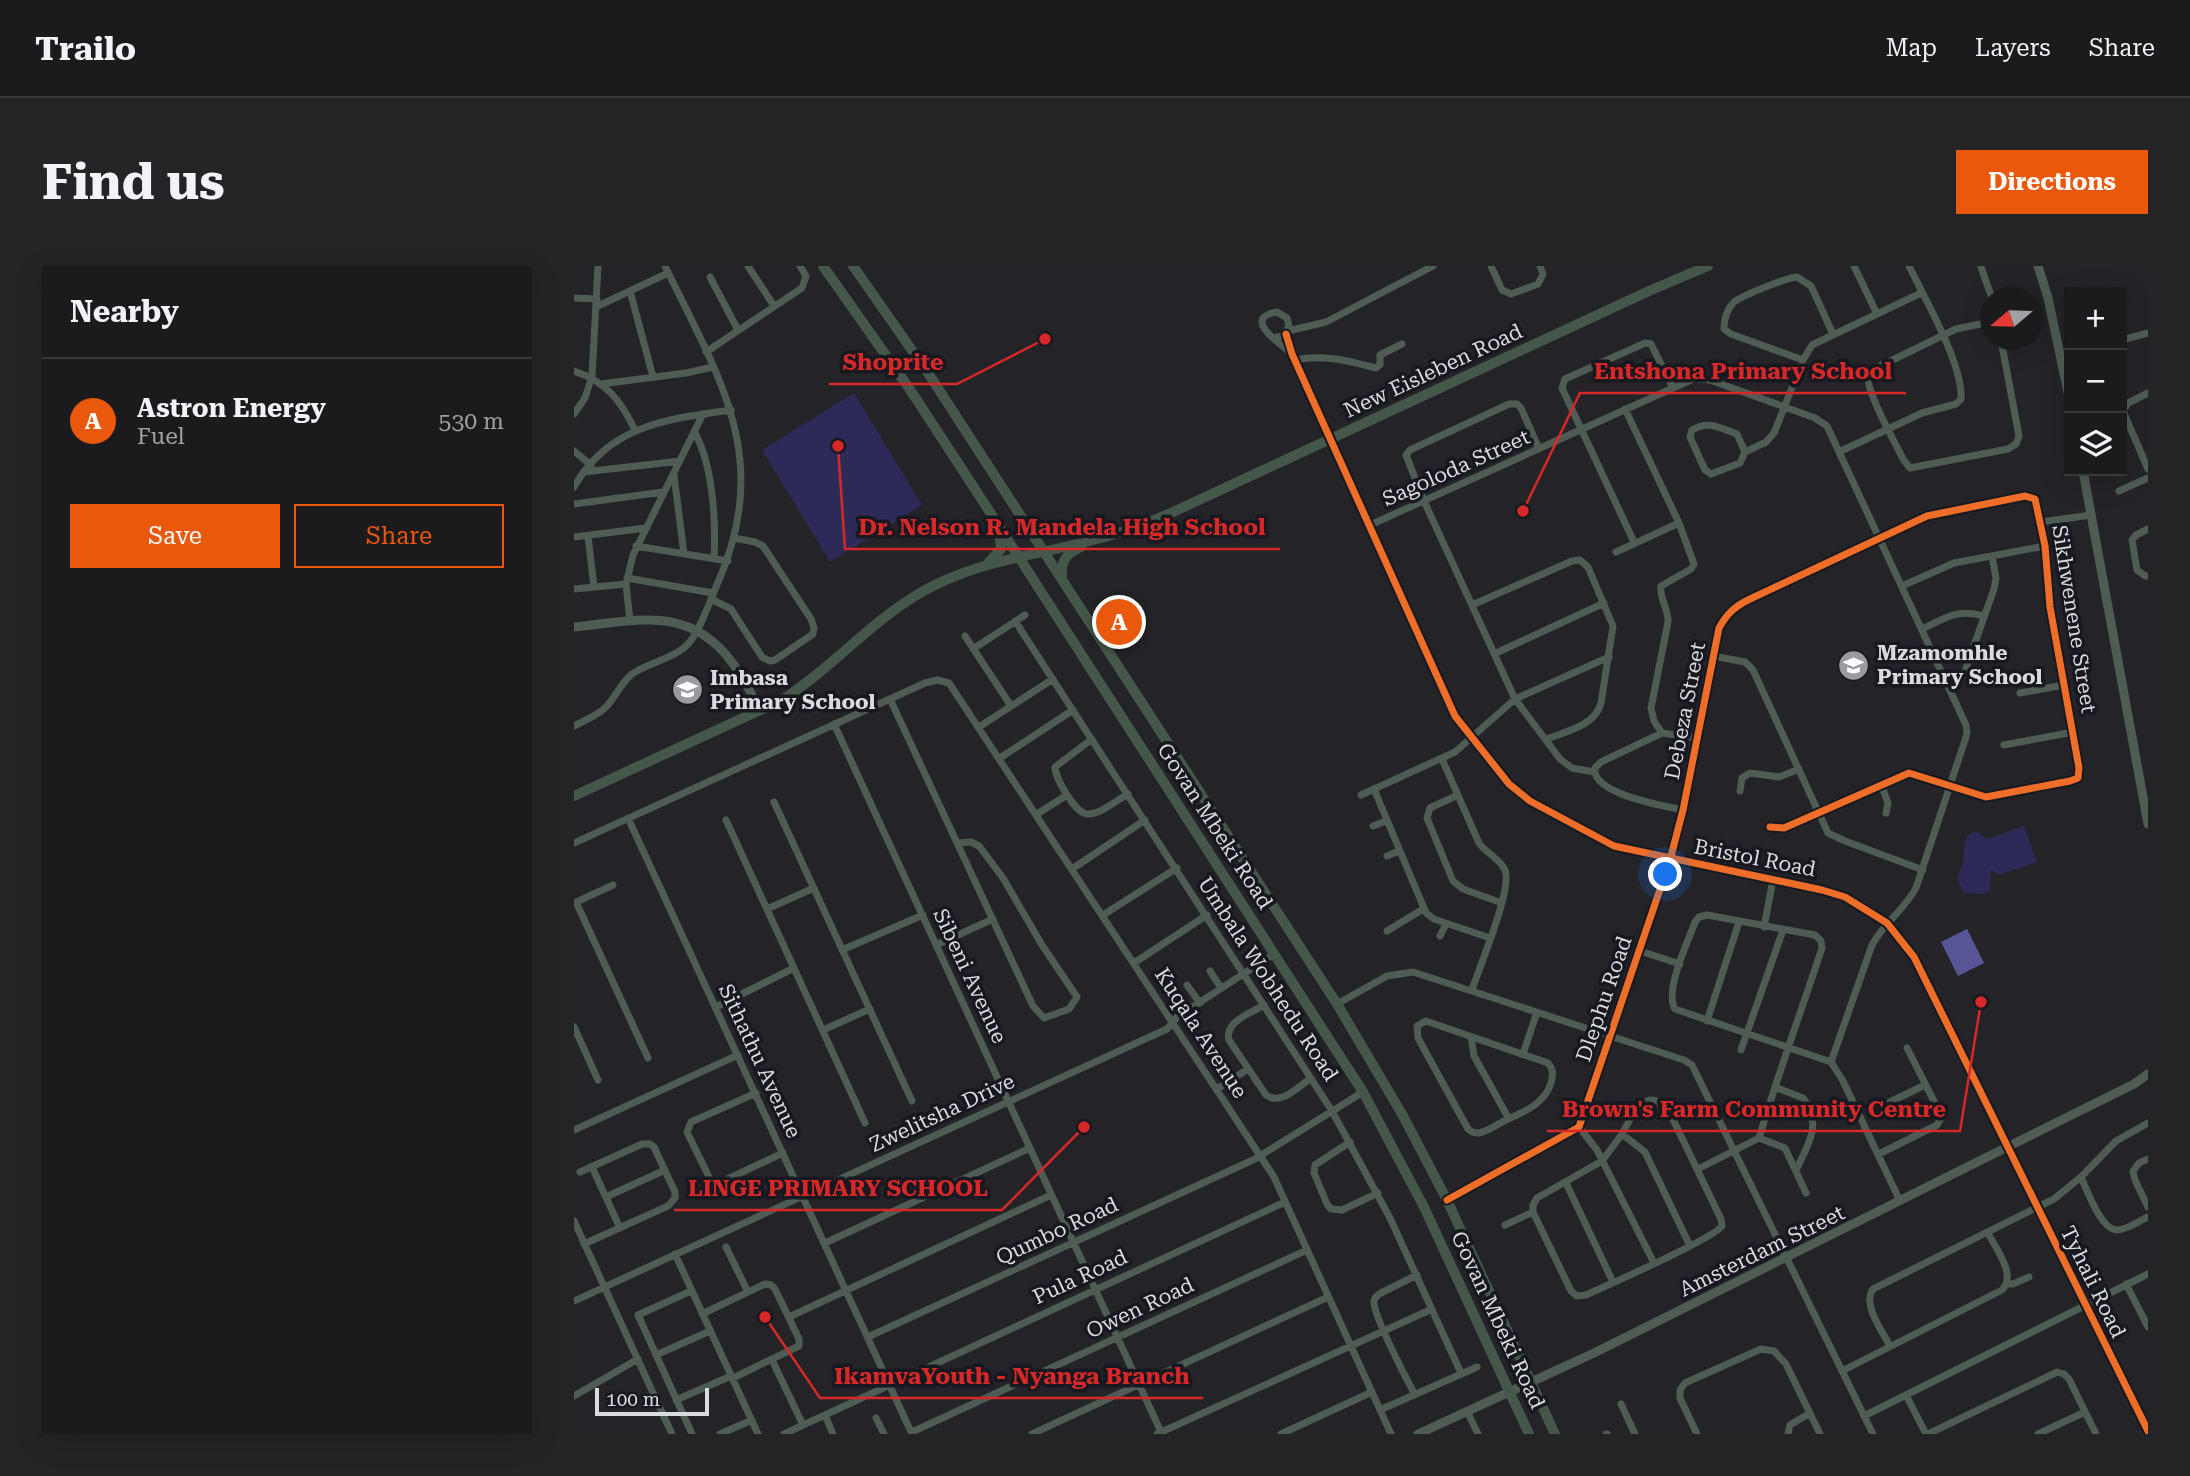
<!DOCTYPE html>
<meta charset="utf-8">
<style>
:root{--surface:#1b1b1e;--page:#242427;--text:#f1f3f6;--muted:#a0a1a4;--line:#39393c;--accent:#ea580c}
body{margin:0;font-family:"Roboto Serif",serif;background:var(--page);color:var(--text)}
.controls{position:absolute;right:21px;top:21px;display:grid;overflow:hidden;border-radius:0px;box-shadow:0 7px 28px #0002}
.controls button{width:63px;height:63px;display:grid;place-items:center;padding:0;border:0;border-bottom:2px solid var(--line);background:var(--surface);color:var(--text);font:35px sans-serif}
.compass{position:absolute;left:1406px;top:21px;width:63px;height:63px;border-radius:50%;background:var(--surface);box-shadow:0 7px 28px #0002;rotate:251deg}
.scale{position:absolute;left:21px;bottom:18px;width:114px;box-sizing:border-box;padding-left:7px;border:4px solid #dadadf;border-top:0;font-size:19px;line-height:24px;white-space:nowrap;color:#dadadf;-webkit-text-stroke:5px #181920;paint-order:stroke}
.you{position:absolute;left:1092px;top:609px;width:24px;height:24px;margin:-18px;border:5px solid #fff;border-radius:50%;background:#1a73e8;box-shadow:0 0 0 10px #1a73e833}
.badge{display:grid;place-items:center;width:46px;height:46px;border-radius:50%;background:var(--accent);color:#fff;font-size:23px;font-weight:700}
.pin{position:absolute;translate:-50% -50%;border:4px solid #fff;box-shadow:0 2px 7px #0006}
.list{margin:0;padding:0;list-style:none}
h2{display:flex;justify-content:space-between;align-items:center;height:91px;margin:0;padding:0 28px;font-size:30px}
h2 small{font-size:23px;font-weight:400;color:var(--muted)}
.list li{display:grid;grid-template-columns:46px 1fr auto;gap:21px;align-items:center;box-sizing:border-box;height:126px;padding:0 28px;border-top:2px solid var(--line)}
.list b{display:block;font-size:26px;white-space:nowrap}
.list p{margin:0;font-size:23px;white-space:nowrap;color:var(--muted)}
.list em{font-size:23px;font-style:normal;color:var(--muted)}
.actions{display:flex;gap:14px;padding:21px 28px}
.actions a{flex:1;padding:16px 0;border:2px solid var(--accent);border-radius:0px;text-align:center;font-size:24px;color:var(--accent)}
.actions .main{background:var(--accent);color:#fff}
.icon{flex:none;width:38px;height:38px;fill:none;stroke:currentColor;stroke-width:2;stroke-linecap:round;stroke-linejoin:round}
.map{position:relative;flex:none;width:1574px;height:1168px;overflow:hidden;border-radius:0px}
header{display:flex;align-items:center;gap:42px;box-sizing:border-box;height:98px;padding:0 35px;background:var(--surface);border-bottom:2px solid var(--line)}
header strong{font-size:33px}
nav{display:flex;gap:38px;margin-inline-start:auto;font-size:24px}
.intro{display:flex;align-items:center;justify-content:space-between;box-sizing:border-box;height:168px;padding:0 42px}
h1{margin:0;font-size:49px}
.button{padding:18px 32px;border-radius:0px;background:var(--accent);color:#fff;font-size:24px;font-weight:700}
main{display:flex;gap:42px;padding:0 42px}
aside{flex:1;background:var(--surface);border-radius:0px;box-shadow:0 7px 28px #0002}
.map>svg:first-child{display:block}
</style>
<header>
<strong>Trailo</strong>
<nav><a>Map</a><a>Layers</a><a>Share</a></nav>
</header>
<div class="intro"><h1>Find us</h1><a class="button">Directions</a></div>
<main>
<aside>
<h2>Nearby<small></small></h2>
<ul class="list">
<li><span class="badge">A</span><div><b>Astron Energy</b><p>Fuel</p></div><em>530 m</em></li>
</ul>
<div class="actions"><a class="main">Save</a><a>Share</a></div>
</aside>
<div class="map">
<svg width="1574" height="1168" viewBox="0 0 1574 1168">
<rect width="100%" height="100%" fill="#242428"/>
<path fill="#2d2a57" d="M280 127 348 239 256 296 188 184Z
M1450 560 1463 596 1425 609 1417 604 1416 625 1409 628 1390 627C1379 608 1386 610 1389 595 1391 584 1388 577 1396 567L1404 566 1413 573Z"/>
<path fill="#575595" d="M1393 663 1410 697 1384 710 1367 676Z"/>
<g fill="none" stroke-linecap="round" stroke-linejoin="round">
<path stroke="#4f5c54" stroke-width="7" d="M174 0 200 40
M917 0 928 24 937 28 964 18 969 8 966 0
M1280 0 1303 48
M1407 1 1418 32
M136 11 164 64
M56 25 79 111
M0 32 23 33
M22 41 94 7
M1416 56 1382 63 1294 106C1289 121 1321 176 1329 193L1336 202 1434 183 1442 178 1445 170 1427 74
M714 65 752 56 859 0
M712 68 718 88 881 450 935 518 956 535 1040 580 1248 624 1271 631 1313 657 1340 691 1574 1165
M699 72 709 70 715 60 713 52 703 46C666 52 708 79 717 87
M1548 74 1574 67
M132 86 228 22 232 10 226 0
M721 94C749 88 774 95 802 102L806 99V89L828 78
M1229 94 1157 68 1150 63C1150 54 1153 43 1160 36 1169 29 1212 12 1223 11L1237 20 1259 68
M0 105C32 115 47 135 61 164
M27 118 112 107 139 101
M1574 127 1554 137 1549 145 1574 203
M1051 143 1105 257 1120 298 1117 303 1087 320C1085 333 1095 343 1094 356L1077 442 1080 455 1088 467 1123 472
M0 148 11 132 18 110 24 0
M121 167C139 200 142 255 140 293
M965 183 947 142 943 138H935L836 184 832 189 850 235 941 433 986 493 998 502 1020 506
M0 185 17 199
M1267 185 1348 147 1382 138 1387 133C1389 98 1351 33 1335 0
M1171 186 1163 168C1146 162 1135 154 1118 164L1116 171 1131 204 1137 208 1166 197 1171 186 1192 176 1200 167 1229 94 1238 79 1347 27
M10 206 106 195
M100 209 110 288
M0 221C35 159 93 153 157 144
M1545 225 1574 212
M0 238 89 226
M1467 256 1517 249
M794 260 1119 113 1136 114 1241 152 1253 160 1392 459 1393 468 1342 622C1331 643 1310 657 1298 679L1257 796
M1574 263 1562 269 1558 274 1563 304 1571 310H1574
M14 270 20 321
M0 271 72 262
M1060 276 988 122 991 113 1071 77 1077 78 1099 122
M62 280 154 295
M1042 286 1105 257
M53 312 139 327
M1328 320 1380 297 1471 280
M0 323 52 318
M137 333 157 343 188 391 196 395 201 394 239 368 240 362 237 353 189 280 181 276 160 272
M898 339 998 295 1006 294 1014 301 1039 360 1027 437C1021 460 993 465 973 473
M56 355 52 318 59 289 129 148
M441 355 758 845 816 952 887 1107
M1348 363C1372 352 1383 342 1410 350
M391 370 437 440
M399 383 451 349
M920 388 1030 337
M1139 390 1171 396 1179 404 1254 567 1271 575 1349 604
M1375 421 1387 412 1391 405 1420 323 1422 312 1418 290
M1446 427 1490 419
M316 433 459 740 470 752 495 743 503 731 468 679 429 612 405 580 397 576 384 577
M260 458 588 1168
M0 460C11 454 23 450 32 441 42 430 47 417 58 408 75 396 100 393 114 378 126 365 135 337 142 321 200 192 146 114 91 0
M405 461 479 413
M1088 467 1027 496 1021 502C1017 528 1090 540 1109 544
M518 473 481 501C481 512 502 549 514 548 527 548 543 534 554 528
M1430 479 1499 466
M426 492 499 444
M868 493 905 577C912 587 926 593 931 604 939 622 905 702 898 724
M1307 518 1314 537 1312 547
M800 523 852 647 860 653 916 672
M1166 525 1168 512 1176 507 1205 511 1225 503
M787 529 881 486 941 433 1035 391
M884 529 856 542 853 552 879 615 889 623 928 637
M200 536 338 835
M463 548 493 529
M54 552 338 1168
M152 554 291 857
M799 560 812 555
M0 577 351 417 364 414 375 417 700 911 817 1168
M813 590 825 585
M498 603 571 554
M2 636 74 792
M0 637 39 619
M193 643 240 622
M529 649 603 602
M1190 661 1199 614
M813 665 849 643
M866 670 872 658
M362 679 419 653
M268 684 349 649
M1066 685 1106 698
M560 697 633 649
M636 705 647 722
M613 719 626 737
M763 738 813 710 839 706 1110 794 1118 799 1299 1168
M690 739C677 747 650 756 655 774L692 829C707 840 724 821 737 812
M142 741 220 702
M852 755 974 797C980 804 979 808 977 817 970 839 949 846 930 855 922 859 913 866 904 867 899 867 898 866 894 863L844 772 843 760Z
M1133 755 1165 656
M0 761 24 814
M249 764 296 743
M897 771 900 790 935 853
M1167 784 1209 664
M949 788 963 746
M1201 821 1229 832C1249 858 1234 879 1222 904
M643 823 674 803
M182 827 117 856 113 866 138 917H145L209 887
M1077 834 1083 835 1094 843 1147 953 1148 960C1139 973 1034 1019 1012 1029L1003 1030 997 1025 959 946V939L963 932 1028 895 1048 868 1065 837Z
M1316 836 1351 819
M1005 861 1023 884 1080 997
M0 864 164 789
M1048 868 1071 886 1116 980
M1185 872 1211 882 1232 927
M776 876 741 899 740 907 753 938 757 943 768 944 804 927
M1305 888 1363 859 1366 854V847L1333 782
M1574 893 1565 897 1559 905 1561 914 1574 941
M18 901 46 962
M1124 903 1185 872C1204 808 1227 746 1248 682L1247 675 1241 669 1133 649 1125 651 1121 656C1114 676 1090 725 1101 743L1257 796 1269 815 1326 935
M6 906 68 878H76L80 881 101 926V932L94 940 10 978
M1507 911C1513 924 1527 964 1543 964 1553 964 1565 955 1574 951
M992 917 1039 1016
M32 931 91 904
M873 934 1005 861 1096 594 1109 544 1145 362C1152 349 1160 341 1174 334L1353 250 1451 230 1461 233 1471 280 1476 341 1505 502 1504 512 1496 515 1412 531 1335 507 1210 562 1196 561
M0 955 98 1168
M931 959 959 946
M251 977 456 882
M152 981 174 1026
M101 988 184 1168
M1434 1018H1439L1455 1011
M1552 1018 1574 1061
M117 1025 64 1049 118 1168
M0 1035 593 763 603 751 700 688
M128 1048 191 1018 197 1019 201 1023 225 1073V1080L159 1112
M215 1051 477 929
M294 1071 681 893 789 826
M1316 1080C1308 1065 1288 1038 1299 1023L1480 933 1507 911 1542 875 1574 857
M82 1089 136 1065
M198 1094 229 1159
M1268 1105 1428 1024C1443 1009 1422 983 1414 967
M841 1129C833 1114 798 1047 800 1035 801 1030 803 1030 807 1027L843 1009
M1332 1129 1352 1168
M0 1130 64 1093
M102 1134 157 1110
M1047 1138 1061 1168
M806 1144 903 1101
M893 1145 904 1168
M251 1149 259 1168
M1290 1150 1574 1008
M302 1152 310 1168
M338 1166 733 984
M146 1168 178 1154
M210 1168 711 936
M458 1168 754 1031
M583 1168 858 1043
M707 1168 798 1126
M1032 1168H1033
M1123 1168 1106 1132V1124L1111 1117 1187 1083 1200 1085 1212 1098 1246 1168
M1214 1168 1216 1159 1236 1147
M1354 1168 1483 1106 1490 1108 1495 1113 1522 1168
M1464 1168 1511 1146"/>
<path stroke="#4f5c54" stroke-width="9" d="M1464 0 1474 32 1495 131
M1509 205 1574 558
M0 361C25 359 51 353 76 354 136 354 163 396 186 445
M844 1168 1020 1087 1560 818 1574 808"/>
<path stroke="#45574b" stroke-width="10" d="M249 0 335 122 410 237 789 826 850 941 955 1168
M279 0 356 110 763 738 828 848 873 934 981 1168
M415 296 427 283 425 264
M488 312C487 295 491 288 507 281
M0 530 208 434C263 399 304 346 363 318 414 293 469 288 523 273 549 267 574 257 599 246L1075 25 1134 0"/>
<defs>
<path id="cycleway" d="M712 68 718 88 881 450 935 518 956 535 1040 580 1248 624 1271 631 1313 657 1340 691 1574 1165
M873 934 1005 861 1096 594 1109 544 1145 362C1152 349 1160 341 1174 334L1353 250 1451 230 1461 233 1471 280 1476 341 1505 502 1504 512 1496 515 1412 531 1335 507 1210 562 1196 561"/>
</defs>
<use href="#cycleway" stroke="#181920" stroke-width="11"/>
<use href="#cycleway" stroke="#ee6e29" stroke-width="7"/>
</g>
<defs>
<symbol id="school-disc" viewBox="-11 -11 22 22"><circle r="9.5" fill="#9a9a9f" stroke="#181920"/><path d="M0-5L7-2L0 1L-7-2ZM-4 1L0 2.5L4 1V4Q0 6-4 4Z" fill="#fff"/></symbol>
</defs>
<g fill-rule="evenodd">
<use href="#school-disc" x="1262" y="382" width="35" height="35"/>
<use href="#school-disc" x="96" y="406" width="35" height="35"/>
</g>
<g text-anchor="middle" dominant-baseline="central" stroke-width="7" stroke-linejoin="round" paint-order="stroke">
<g font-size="21" fill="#dadadf" stroke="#181920">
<text transform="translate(859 105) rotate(-25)">New Eisleben Road</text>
<text transform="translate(882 202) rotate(-24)">Sagoloda Street</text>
<text transform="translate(1500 353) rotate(81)">Sikhwenene Street</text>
<text transform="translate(1111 445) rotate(-79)">Debeza Street</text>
<text transform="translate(641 560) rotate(57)">Govan Mbeki Road</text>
<text transform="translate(1181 592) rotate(11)">Bristol Road</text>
<text transform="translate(396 710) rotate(65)">Sibeni Avenue</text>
<text transform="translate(694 713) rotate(57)">Umbala Wobhedu Road</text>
<text transform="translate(1030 733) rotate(-71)">Dlephu Road</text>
<text transform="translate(627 767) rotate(57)">Kuqala Avenue</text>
<text transform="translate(186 795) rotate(65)">Sithathu Avenue</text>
<text transform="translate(368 847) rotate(-25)">Zwelitsha Drive</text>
<text transform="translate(483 965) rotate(-25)">Qumbo Road</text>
<text transform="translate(1188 985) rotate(-26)">Amsterdam Street</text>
<text transform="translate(506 1011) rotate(-25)">Pula Road</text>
<text transform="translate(1519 1016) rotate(64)">Tyhali Road</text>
<text transform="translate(566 1042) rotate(-25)">Owen Road</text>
<text transform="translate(924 1054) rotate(65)">Govan Mbeki Road</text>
</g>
<g font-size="21" font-weight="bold" fill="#dadadf" stroke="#181920" text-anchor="start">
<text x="1303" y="387">Mzamomhle<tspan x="1303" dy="24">Primary School</tspan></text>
<text x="136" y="412">Imbasa<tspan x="136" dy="24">Primary School</tspan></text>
</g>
</g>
<path fill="none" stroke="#d62828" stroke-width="2.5" d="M471 73L383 118H255M949 245L1006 127H1332M264 180L271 283H706M1407 736L1386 865H973M510 861L428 944H100M191 1051L246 1132H629"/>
<g fill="#d62828" stroke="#181920" stroke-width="2.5">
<circle cx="471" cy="73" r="7"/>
<circle cx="949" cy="245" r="7"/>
<circle cx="264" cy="180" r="7"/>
<circle cx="1407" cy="736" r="7"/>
<circle cx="510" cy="861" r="7"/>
<circle cx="191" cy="1051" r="7"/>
</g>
<g font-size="23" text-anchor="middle" font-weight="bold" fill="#d62828" stroke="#181920" stroke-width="7" stroke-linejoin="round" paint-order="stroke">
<text x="319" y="104">Shoprite</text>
<text x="1169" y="113">Entshona Primary School</text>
<text x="488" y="269">Dr. Nelson R. Mandela High School</text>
<text x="1180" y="851">Brown's Farm Community Centre</text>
<text x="264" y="930">LINGE PRIMARY SCHOOL</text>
<text x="438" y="1118">IkamvaYouth - Nyanga Branch</text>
</g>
</svg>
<div class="controls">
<button>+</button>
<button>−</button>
<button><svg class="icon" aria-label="layers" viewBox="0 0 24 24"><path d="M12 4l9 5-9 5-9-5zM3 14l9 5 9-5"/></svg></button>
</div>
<svg class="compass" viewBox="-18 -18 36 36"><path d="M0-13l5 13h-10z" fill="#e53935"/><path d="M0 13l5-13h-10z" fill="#a0a1a4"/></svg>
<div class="scale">100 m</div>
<div class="you"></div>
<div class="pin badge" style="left:545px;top:356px">A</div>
</div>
</main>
